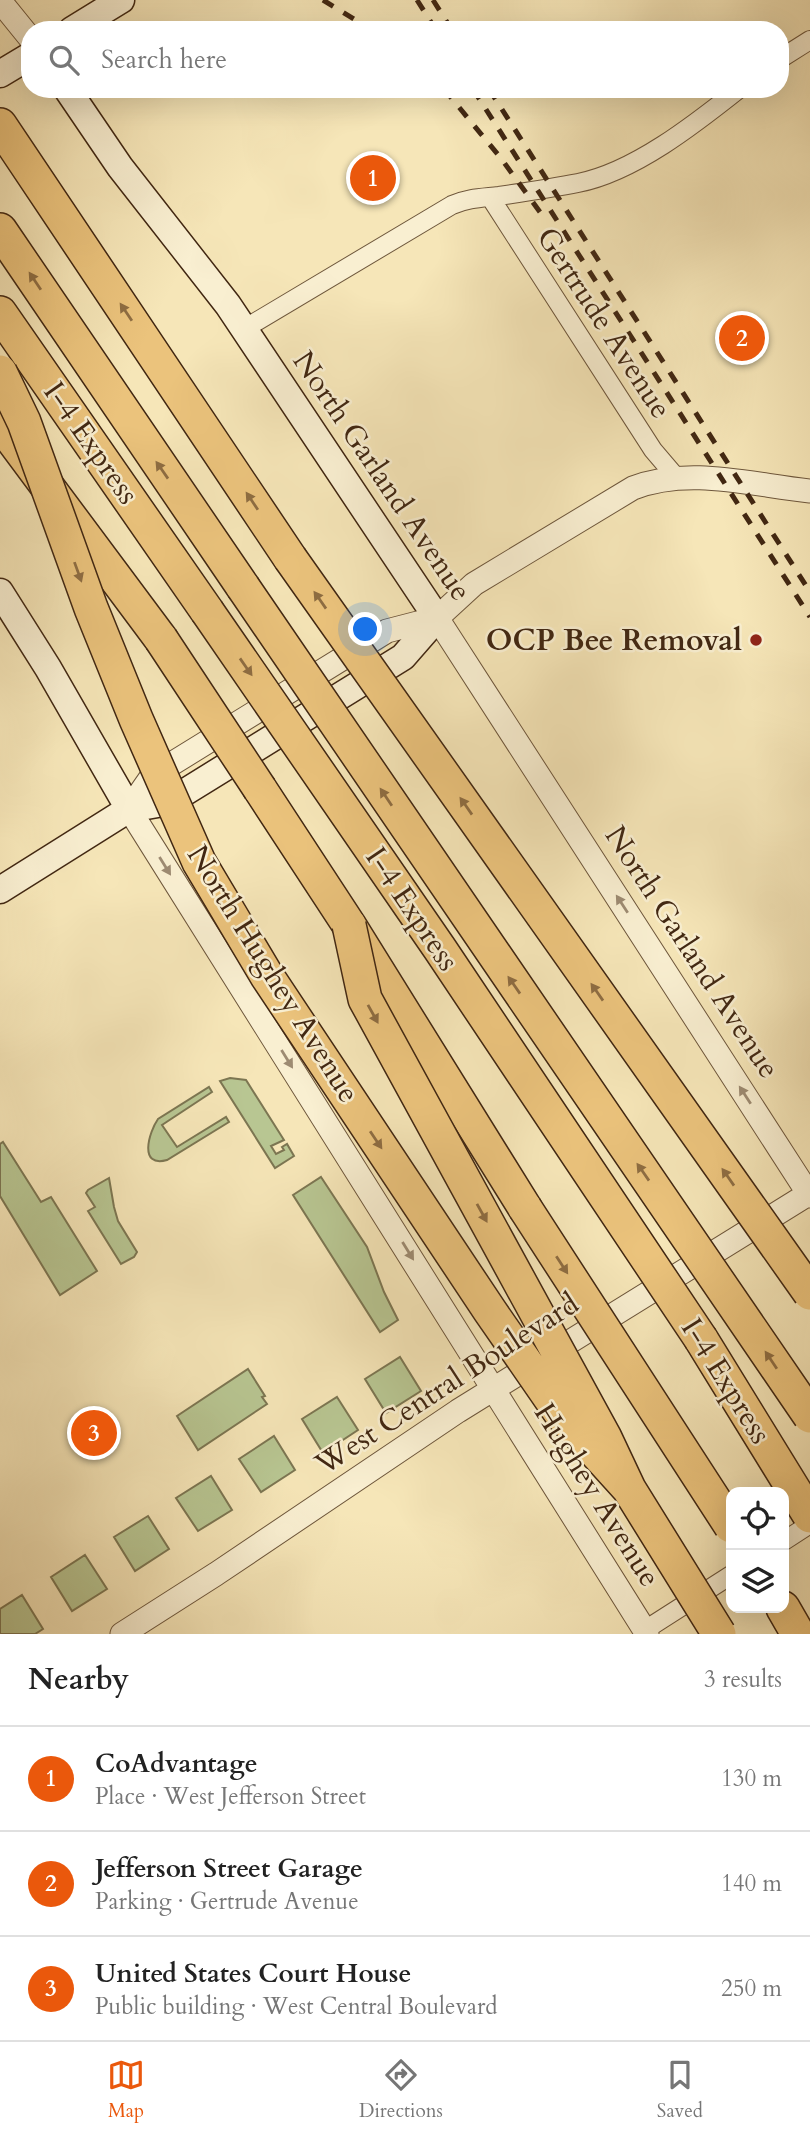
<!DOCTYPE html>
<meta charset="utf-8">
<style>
:root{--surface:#fff;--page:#f6f6f6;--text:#222;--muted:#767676;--line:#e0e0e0;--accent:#ea580c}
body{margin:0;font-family:Cardo,serif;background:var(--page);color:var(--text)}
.controls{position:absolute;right:21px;bottom:21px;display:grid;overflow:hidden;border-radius:14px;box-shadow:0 7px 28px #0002}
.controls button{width:63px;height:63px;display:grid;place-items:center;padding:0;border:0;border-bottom:2px solid var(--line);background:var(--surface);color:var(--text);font:35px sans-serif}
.you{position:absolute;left:366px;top:630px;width:24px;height:24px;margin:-18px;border:5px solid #fff;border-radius:50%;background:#1a73e8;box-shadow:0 0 0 10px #1a73e833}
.badge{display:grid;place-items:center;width:46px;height:46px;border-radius:50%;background:var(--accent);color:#fff;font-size:23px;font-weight:700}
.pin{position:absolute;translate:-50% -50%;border:4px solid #fff;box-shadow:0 2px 7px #0006}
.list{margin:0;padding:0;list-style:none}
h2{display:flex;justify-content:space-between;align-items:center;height:91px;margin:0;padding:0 28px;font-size:30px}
h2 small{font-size:23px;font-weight:400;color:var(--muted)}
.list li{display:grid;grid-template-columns:46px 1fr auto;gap:21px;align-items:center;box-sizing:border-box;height:105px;padding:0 28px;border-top:2px solid var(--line)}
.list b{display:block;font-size:26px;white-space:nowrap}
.list p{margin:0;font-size:23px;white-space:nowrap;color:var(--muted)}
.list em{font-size:23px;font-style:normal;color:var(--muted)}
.icon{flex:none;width:38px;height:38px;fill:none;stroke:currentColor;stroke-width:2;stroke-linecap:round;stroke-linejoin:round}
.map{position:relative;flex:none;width:810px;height:1634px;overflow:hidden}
.search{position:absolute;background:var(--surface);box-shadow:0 7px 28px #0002;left:21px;right:21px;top:21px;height:77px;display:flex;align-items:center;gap:18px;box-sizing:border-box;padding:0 24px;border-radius:28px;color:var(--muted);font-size:26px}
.sheet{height:406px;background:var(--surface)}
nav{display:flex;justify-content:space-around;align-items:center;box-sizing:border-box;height:98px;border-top:2px solid var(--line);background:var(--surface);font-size:19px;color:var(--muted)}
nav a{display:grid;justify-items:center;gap:4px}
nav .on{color:var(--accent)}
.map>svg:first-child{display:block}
</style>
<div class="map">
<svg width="810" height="1634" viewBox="0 0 810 1634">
<rect width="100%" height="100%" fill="#f6e6b8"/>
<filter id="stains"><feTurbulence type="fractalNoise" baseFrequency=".00286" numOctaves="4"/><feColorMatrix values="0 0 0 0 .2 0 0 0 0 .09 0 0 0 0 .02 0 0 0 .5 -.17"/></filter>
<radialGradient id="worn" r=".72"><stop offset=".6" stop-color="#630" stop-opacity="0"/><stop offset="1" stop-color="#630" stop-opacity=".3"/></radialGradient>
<path fill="#b8c692" stroke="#7c7652" stroke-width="2" d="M230 1078 246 1080 284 1140 271 1146 276 1154 284 1150 282 1147 287 1144 294 1156 275 1168 220 1081Z
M209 1087 212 1092 162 1125 177 1147 226 1117 229 1122 167 1160C138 1168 149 1132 158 1119Z
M3 1142 41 1202 51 1197 97 1271 60 1295 0 1196V1144Z
M321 1177 367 1247 384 1292 398 1320 380 1332 293 1195Z
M109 1178 114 1207 118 1221 137 1252 134 1257 121 1264 88 1211 95 1207 86 1193 88 1190Z
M400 1357 421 1391 386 1413 365 1379Z
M248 1369 265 1396 262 1397 267 1404 198 1450 177 1416Z
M337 1397 358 1430 323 1453 302 1419Z
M274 1436 295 1470 261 1492 239 1459Z
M211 1476 232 1510 198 1531 176 1498Z
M148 1516 169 1549 135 1571 114 1537Z
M85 1555 107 1589 72 1611 51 1577Z
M22 1595 43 1629 35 1634H0V1609Z"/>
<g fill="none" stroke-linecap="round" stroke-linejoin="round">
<defs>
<path id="minor" d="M780 59 810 40
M490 197 653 450 676 477
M244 329 452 205C468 198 482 198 499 196 525 192 552 188 578 183 634 172 695 124 739 89
M784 1541 810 1524
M645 1630 731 1575"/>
<path id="tertiary" d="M0 1 30 38
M437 618 810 1196
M122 1634 216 1574 458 1411 810 1193
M647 1634 129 809 152 776 387 631 437 618 474 584 633 488C689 466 752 485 810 491"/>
<path id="secondary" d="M72 30 121 0
M0 74 30 56
M0 592 48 668 129 809
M0 890 129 809 169 802 403 657 437 618 228 305 120 167 67 89"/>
<path id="motorway" d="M0 125 290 558
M0 230 243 587
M0 313 207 611
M0 423 161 639
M260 789 349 925 525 1208
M701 1339 810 1516
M783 1608 798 1634"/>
</defs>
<use href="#minor" stroke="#6e573c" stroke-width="20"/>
<use href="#tertiary" stroke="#6e573c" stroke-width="25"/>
<use href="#secondary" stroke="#412712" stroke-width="29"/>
<use href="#motorway" stroke="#412712" stroke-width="36"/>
<use href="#minor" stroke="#f9efd1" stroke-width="18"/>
<use href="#tertiary" stroke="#f9efd1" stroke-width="23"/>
<use href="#secondary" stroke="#f9efd1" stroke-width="26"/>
<use href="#motorway" stroke="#ebc37c" stroke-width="33"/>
<path stroke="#412712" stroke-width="5" stroke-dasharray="12 12" stroke-linecap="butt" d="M323 0 372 30
M417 0 436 30
M433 0 452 30
M444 89 500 157 540 212
M473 89 810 617
M489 89 810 592"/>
<defs>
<path id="motorway-bridge" d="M0 372 24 422 91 608 136 719 199 862 267 976 490 1311 562 1415 629 1489
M290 558 810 1293
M243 587 810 1416
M207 611 440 949 701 1339
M161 639 260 789
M349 925 365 999 605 1438 629 1489 719 1634
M525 1208 731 1526"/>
</defs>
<use href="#motorway-bridge" stroke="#412712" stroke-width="36" stroke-linecap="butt"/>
<use href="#motorway-bridge" stroke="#ebc37c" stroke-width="33"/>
</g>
<defs><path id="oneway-solid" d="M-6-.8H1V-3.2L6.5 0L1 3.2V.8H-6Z" transform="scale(1.75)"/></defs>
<g fill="#8e6d42">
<use href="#oneway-solid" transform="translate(35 281) rotate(-124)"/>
<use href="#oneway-solid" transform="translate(126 312) rotate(-124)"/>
<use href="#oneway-solid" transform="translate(162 470) rotate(-125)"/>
<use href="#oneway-solid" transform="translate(252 501) rotate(-124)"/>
<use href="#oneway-solid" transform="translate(78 572) rotate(70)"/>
<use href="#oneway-solid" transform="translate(320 600) rotate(-125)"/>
<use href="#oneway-solid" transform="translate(246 667) rotate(55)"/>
<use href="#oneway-solid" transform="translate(386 797) rotate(-124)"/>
<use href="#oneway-solid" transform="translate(466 806) rotate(-125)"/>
<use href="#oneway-solid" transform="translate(514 985) rotate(-125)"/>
<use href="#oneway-solid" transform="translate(597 992) rotate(-125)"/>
<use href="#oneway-solid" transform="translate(373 1014) rotate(61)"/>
<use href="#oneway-solid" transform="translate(376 1140) rotate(56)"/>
<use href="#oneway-solid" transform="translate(643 1172) rotate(-125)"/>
<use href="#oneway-solid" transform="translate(728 1177) rotate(-125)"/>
<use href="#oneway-solid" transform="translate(482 1213) rotate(61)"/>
<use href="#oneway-solid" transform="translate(562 1265) rotate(57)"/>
<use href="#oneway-solid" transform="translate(771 1360) rotate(-124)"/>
</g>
<g fill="#9d8b72">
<use href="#oneway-solid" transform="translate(165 866) rotate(58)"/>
<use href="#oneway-solid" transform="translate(622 904) rotate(-123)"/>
<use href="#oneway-solid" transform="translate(287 1059) rotate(58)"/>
<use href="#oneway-solid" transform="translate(745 1095) rotate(-123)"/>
<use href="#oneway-solid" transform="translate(408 1251) rotate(58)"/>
</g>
<circle fill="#8f2418" stroke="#f9efd1" stroke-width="2.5" cx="756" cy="640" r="7"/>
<g text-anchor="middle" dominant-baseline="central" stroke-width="5" stroke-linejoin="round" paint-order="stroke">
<g font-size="30" fill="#412712" stroke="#f9efd1">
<text transform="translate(604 323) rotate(57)">Gertrude Avenue</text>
<text transform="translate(91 443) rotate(55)">I-4 Express</text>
<text transform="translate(382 476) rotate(56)">North Garland Avenue</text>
<text transform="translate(412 909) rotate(56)">I-4 Express</text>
<text transform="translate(692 952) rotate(57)">North Garland Avenue</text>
<text transform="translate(273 974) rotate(58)">North Hughey Avenue</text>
<text transform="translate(726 1381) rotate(58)">I-4 Express</text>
<text transform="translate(447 1384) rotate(-33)">West Central Boulevard</text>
<text transform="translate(597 1495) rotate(58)">Hughey Avenue</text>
</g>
<g font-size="30" font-weight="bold" fill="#412712" stroke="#f9efd1" text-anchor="end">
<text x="742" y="640">OCP Bee Removal</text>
</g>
</g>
<rect width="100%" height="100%" filter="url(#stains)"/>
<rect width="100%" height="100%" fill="url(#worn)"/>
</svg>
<div class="controls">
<button><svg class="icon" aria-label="locate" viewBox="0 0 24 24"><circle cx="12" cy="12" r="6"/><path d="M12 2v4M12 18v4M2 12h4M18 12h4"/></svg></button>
<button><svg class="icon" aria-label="layers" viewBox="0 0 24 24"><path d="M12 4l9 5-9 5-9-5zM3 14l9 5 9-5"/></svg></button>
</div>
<div class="you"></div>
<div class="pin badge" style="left:373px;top:178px">1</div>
<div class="pin badge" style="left:742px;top:338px">2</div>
<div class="pin badge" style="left:94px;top:1433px">3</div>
<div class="search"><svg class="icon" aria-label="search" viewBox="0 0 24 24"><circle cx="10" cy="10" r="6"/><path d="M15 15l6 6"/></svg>Search here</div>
</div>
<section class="sheet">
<h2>Nearby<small>3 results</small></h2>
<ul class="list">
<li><span class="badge">1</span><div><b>CoAdvantage</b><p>Place · West Jefferson Street</p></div><em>130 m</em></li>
<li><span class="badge">2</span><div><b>Jefferson Street Garage</b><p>Parking · Gertrude Avenue</p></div><em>140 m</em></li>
<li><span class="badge">3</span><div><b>United States Court House</b><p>Public building · West Central Boulevard</p></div><em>250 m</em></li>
</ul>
</section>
<nav>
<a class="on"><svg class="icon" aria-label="map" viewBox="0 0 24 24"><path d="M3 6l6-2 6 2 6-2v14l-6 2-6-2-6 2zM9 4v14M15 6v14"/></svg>Map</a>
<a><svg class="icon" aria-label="directions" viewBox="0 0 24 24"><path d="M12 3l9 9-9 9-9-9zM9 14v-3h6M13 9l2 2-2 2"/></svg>Directions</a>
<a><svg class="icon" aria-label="saved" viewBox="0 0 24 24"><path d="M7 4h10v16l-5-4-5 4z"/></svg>Saved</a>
</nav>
